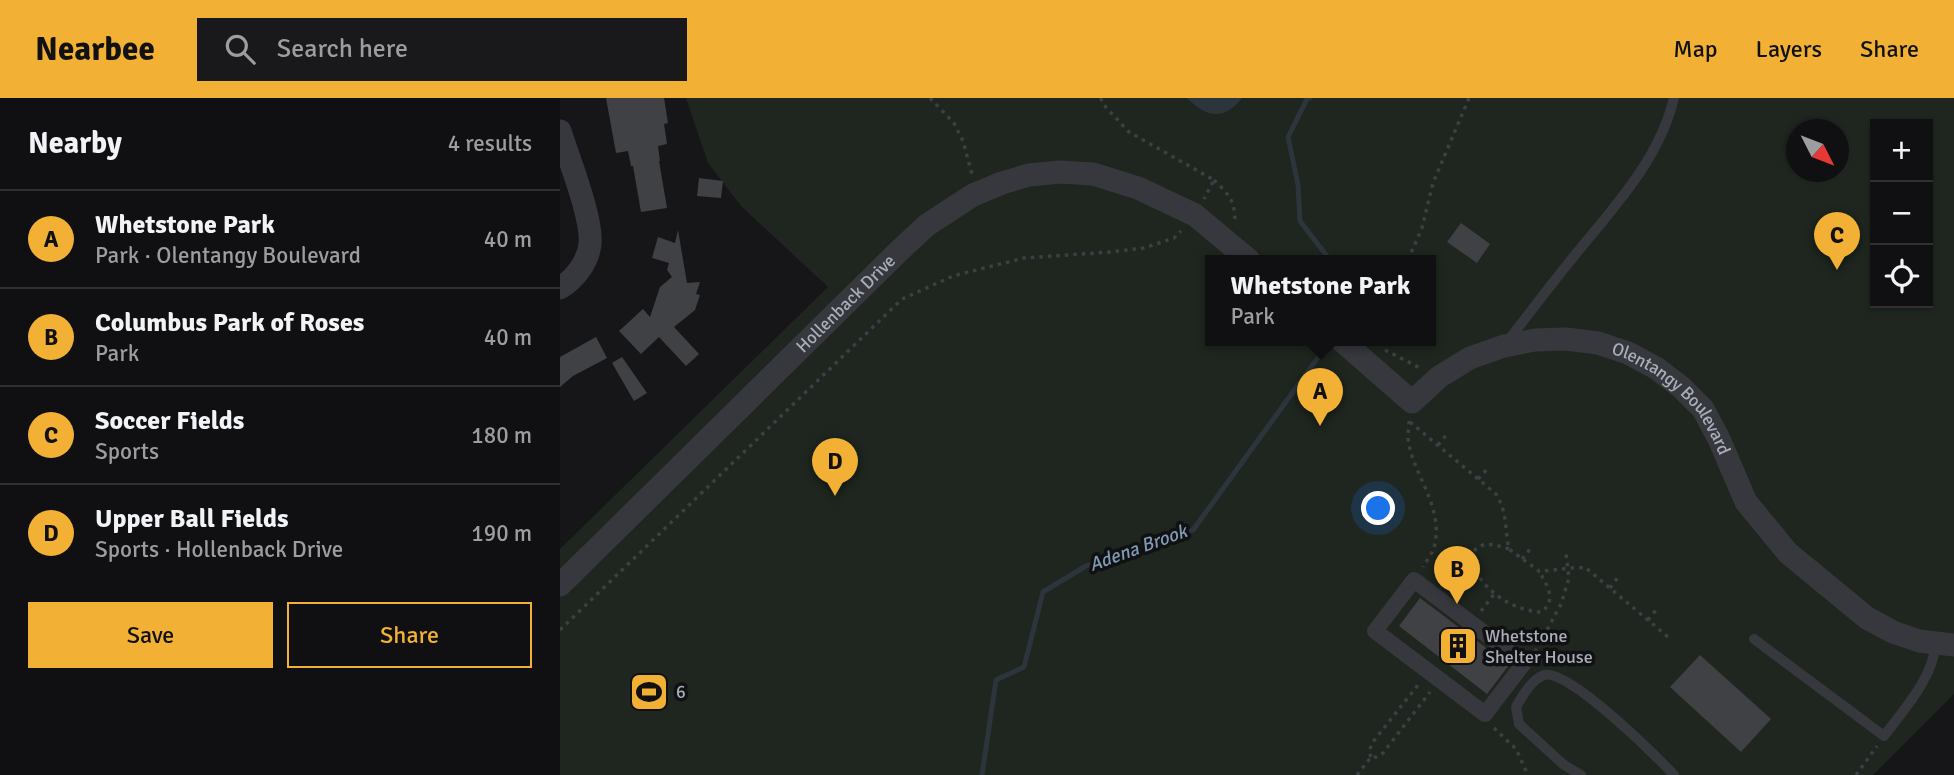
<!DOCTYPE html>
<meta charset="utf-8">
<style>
:root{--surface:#101012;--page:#19191b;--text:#f1f3f6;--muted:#9c9d9f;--line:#303032;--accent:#f2b134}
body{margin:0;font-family:Signika,sans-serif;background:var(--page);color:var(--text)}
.controls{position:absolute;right:21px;top:21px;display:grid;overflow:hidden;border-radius:0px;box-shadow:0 2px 5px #0004}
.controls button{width:63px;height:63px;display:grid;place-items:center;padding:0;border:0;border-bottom:2px solid var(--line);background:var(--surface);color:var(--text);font:35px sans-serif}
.compass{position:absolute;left:1226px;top:21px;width:63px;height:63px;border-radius:50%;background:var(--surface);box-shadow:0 2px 5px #0004;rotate:132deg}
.you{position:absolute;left:819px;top:411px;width:24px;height:24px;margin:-18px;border:5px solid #fff;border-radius:50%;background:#1a73e8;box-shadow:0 0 0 10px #1a73e833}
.badge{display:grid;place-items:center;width:46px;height:46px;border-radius:50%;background:var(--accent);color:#111;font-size:23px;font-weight:700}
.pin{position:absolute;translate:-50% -58px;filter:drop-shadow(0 2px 4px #0008)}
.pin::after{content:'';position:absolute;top:37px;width:24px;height:21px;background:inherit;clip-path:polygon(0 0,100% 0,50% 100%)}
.popup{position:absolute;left:645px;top:157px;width:231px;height:91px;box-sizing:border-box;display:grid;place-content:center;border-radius:0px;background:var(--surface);filter:drop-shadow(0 2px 5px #0005);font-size:23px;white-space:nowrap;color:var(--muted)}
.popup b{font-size:26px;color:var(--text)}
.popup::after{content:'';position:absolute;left:50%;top:100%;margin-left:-14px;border:14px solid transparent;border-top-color:var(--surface)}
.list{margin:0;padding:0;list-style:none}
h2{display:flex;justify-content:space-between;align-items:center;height:91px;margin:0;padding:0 28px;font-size:30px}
h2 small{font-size:23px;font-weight:400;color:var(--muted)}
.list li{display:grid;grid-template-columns:46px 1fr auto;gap:21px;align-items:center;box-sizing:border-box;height:98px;padding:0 28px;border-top:2px solid var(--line)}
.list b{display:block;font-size:26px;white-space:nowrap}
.list p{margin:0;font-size:23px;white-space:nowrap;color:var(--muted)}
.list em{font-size:23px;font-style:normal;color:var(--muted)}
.actions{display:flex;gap:14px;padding:21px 28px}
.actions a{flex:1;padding:16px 0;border:2px solid var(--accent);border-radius:0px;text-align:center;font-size:24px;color:var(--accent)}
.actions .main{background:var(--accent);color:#111}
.icon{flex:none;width:38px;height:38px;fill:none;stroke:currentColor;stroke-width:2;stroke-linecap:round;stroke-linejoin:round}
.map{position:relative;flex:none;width:1394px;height:677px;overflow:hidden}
header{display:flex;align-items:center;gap:42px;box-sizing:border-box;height:98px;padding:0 35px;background:var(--accent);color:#111}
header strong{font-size:33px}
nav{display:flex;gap:38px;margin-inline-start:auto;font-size:24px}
.search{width:490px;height:63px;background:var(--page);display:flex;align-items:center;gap:18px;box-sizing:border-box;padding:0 24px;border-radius:0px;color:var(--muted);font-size:26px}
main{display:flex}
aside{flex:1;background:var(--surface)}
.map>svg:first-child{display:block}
</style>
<header>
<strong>Nearbee</strong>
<div class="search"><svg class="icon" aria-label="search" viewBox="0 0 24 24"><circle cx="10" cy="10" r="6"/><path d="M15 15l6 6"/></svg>Search here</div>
<nav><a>Map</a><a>Layers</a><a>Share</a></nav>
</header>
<main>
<aside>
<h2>Nearby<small>4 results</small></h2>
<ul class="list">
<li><span class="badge">A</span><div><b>Whetstone Park</b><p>Park · Olentangy Boulevard</p></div><em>40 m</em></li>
<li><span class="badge">B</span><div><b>Columbus Park of Roses</b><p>Park</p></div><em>40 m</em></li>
<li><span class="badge">C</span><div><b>Soccer Fields</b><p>Sports</p></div><em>180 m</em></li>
<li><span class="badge">D</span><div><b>Upper Ball Fields</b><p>Sports · Hollenback Drive</p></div><em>190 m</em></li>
</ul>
<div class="actions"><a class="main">Save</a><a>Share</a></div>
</aside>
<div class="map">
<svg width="1394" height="677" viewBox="0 0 1394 677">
<rect width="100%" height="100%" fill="#161618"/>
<path fill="#1e261f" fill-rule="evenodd" d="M126 0H1394V596L1313 677H0V451L268 189 181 108 148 65ZM1315 26H1368V205H1315ZM1237 32H1279V74H1237ZM650 162H870V242H650Z"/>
<path fill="#2c353c" d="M627 0H682C663 24 646 19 627 0Z"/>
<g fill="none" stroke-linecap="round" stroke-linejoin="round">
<path stroke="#2c353c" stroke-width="5" d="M750 0 747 1 728 39 738 87 740 123 770 162
M422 677 436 582 464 569 483 494 526 468 633 432 757 261"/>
</g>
<path fill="#404145" d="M46 0H104L108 25 104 26 107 46 98 48 100 63H99L107 110 81 114 73 68H71L68 53 56 55Z
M139 80 163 83 161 100 137 98Z
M901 125 930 146 917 165 887 144Z
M118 132 127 185 140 184 136 196 140 197 135 212 114 229 139 256 126 268 99 239 81 256 59 233 83 211 90 219 100 189 112 179 107 172 109 165 92 160 98 139 115 145Z
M36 239 47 260 13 278 0 289V259Z
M62 259 87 295 74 303 52 265Z
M860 500 949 567 927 596 839 528Z
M1140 557 1211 621 1181 654 1110 589Z"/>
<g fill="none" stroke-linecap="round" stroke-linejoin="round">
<path stroke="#3d3f44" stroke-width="3.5" stroke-dasharray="3.5 5" stroke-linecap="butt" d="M370 0 394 25 403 43 412 76
M541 0 542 5 569 34 654 82 644 101
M654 82C669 97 675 102 675 124
M848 162 862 130 873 85 909 0
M825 252 862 271
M849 323C849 328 848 334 848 340 852 377 885 408 874 450 872 456 866 463 863 469
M850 324 936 396C947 412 945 433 949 451L979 473C993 473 1014 468 1026 470L1108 539
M878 347 888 335
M918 381 928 370
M949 451C933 446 918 441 910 460 919 490 951 513 982 514 997 500 987 488 979 473
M962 461 971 450
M1050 490 1058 479
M921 513 935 495
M1088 522 1096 512
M0 532 342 201 393 178 464 160 550 154 584 150 614 140 621 133
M975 554 1001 506 1009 480 1006 456
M934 630 956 651 968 677
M811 659 809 654 812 645 858 587
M797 677 811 659H816L823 655 870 594
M1296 677 1317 648"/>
<path stroke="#37383d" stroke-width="10" d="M946 245C969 216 991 186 1015 157 1054 109 1099 62 1114 0
M1194 541 1324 638C1345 610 1372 581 1376 546
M1021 677 1004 667 959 626 956 609C963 597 971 582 984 577 1008 570 1096 658 1114 677"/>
<path stroke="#37383d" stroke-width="16" d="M854 482 964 565 925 616 815 533Z"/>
<g stroke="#37383d" stroke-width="23">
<path d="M0 33C8 59 33 121 30 146 28 164 15 181 0 190"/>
<path id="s1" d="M781 242 852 304 879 279 910 260 944 248 975 242 1006 241 1038 245 1068 255 1096 270 1121 289 1143 311 1159 341 1186 404 1228 455 1307 520 1333 534 1359 543 1394 547"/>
<path id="s2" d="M0 487 339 153 367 127 413 97 442 85 469 77 500 74 533 76 578 90 635 117 689 162"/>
</g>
</g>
<defs>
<symbol id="building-square" viewBox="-11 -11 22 22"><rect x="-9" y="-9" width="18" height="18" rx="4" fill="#f2b134" stroke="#111113"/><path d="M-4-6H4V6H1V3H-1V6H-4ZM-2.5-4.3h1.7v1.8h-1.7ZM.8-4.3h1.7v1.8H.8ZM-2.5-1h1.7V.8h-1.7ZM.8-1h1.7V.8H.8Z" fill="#111"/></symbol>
<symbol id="stadium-square" viewBox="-11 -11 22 22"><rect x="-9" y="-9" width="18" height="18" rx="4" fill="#f2b134" stroke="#111113"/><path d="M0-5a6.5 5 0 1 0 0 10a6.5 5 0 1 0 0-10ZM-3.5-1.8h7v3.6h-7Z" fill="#111"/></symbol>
</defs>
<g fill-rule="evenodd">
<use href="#building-square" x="876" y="526" width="44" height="44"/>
<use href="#stadium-square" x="67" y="572" width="44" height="44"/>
</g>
<g text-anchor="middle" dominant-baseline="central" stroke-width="7" stroke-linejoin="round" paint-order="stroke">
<g font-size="18" fill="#a8adb8" stroke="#111113">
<text stroke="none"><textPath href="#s2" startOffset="401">Hollenback Drive</textPath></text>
<text stroke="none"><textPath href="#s1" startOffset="394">Olentangy Boulevard</textPath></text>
</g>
<g font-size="18" fill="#a8adb8" stroke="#111113" text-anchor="start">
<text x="925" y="538">Whetstone<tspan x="925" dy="21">Shelter House</tspan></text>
<text x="116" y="594">6</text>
</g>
<g font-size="19" font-style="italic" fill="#7f9bb3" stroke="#111113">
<text transform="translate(578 450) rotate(-20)">Adena Brook</text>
</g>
</g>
</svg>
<div class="controls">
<button>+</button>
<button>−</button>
<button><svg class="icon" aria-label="locate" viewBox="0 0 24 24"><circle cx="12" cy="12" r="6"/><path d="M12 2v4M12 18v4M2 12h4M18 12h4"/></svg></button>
</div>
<svg class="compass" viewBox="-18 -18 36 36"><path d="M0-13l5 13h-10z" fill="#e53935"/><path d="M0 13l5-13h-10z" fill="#9c9d9f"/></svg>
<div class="you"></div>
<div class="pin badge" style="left:760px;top:328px">A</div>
<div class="popup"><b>Whetstone Park</b>Park</div>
<div class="pin badge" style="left:897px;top:506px">B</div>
<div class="pin badge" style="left:1277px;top:172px">C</div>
<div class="pin badge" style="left:275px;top:398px">D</div>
</div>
</main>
